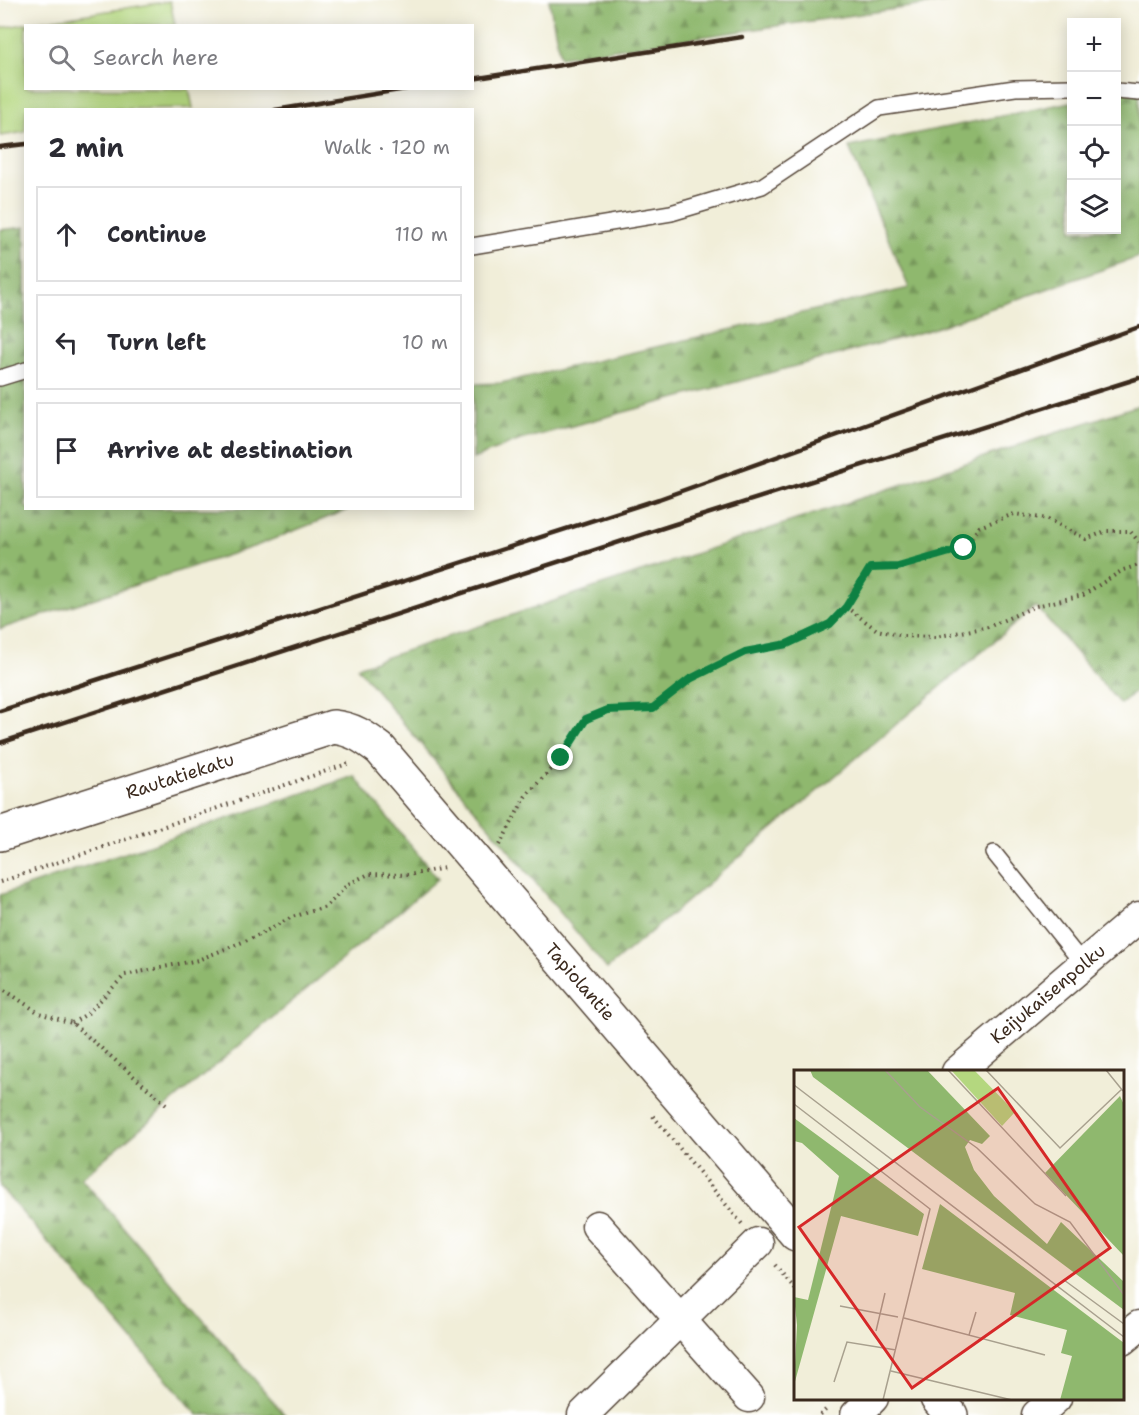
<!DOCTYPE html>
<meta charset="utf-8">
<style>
:root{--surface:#fff;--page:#f7f7f7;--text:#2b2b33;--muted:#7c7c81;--line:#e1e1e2}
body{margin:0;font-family:"Shantell Sans",sans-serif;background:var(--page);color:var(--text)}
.controls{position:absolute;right:18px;top:18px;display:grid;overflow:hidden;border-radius:0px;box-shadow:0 3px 15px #0003}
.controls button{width:54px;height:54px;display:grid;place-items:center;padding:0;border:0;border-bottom:2px solid var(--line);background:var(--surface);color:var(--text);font:30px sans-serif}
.stop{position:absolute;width:18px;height:18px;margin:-14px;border:4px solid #0b8043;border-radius:50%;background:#fff}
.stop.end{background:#0b8043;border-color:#fff;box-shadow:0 2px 6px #0008}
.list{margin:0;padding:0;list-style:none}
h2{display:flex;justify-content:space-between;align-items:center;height:78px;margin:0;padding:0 24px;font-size:26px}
h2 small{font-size:20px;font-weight:400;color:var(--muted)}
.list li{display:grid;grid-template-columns:39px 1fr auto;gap:18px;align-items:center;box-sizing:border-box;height:96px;margin:0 12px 12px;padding:0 12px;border:2px solid var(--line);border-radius:0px}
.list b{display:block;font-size:22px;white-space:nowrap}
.list em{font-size:20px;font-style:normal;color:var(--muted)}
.icon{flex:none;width:33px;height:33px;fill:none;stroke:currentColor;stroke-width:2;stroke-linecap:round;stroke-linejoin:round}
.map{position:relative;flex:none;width:1139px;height:1415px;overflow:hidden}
.search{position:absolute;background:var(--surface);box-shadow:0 3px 15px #0003;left:24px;top:24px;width:450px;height:66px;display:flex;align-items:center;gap:15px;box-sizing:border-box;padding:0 21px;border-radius:0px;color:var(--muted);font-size:22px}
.panel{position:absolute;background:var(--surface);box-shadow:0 3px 15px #0003;left:24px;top:108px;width:450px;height:402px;border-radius:0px}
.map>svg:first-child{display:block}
</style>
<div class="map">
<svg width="1139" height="1415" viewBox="0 0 1139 1415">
<defs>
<pattern id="forest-firs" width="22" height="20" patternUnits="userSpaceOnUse" patternTransform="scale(1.5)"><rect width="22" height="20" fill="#8fb86e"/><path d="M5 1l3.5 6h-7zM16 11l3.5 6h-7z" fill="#76965a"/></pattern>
</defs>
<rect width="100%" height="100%" fill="#fff"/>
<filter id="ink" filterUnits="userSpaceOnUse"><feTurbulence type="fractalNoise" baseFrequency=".0167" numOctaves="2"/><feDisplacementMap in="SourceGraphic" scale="12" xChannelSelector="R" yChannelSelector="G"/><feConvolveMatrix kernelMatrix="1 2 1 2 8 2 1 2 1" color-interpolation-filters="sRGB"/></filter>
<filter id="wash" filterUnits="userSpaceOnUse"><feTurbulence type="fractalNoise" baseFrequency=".008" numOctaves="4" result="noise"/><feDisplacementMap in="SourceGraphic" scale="24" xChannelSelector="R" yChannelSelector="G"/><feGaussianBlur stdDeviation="1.35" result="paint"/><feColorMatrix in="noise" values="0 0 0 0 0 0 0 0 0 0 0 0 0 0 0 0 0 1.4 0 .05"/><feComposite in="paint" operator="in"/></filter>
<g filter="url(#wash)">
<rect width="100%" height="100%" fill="#f1eed9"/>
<path fill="#b4d77f" stroke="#78804e" stroke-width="1.5" d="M170 1 175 25 26 26V88L189 89 193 108 26 110 25 132 0 136V28Z"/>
<path fill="url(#forest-firs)" stroke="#657146" stroke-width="1.5" d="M549 0H959L560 57Z
M1139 88V257L926 331 520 440 473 459V384L501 383 909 288 849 147 1071 102 1072 230H1116L1117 93Z
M25 227 26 508 349 509 256 546 0 629V230Z
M1139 405V688L1120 704 1036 606 607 969 357 667Z
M354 776 438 879 81 1178 285 1415H198L0 1187V895Z"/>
</g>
<g filter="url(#ink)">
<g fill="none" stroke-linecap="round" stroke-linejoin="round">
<defs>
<path id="service" d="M1116 91 1139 93
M472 246 671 213 762 186 879 108 1015 88 1072 87
M0 378 26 370
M994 853 1083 964"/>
<path id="minor" d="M957 1072 1139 917
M597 1226 749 1397
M1122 1340 1139 1326
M583 1415 758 1243
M856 1415 873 1398
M1037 1415 1056 1398"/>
<path id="tertiary" d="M0 834 333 727C353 729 364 737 380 749L796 1234
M937 1398 951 1415"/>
</defs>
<use href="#service" stroke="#56473a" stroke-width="18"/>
<use href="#minor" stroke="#56473a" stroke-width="33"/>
<use href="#tertiary" stroke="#56473a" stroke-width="36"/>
<path stroke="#56473a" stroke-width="4" stroke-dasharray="1.5 4.5" stroke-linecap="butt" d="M846 607 870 568 899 567 927 560 964 548 979 527 1014 514 1048 519 1086 539 1107 531H1130L1139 542
M500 845 525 797 561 758 586 719 607 710 653 708 690 679 745 652 787 644 830 624 846 607 877 630 903 636 935 637 988 627 1036 606 1083 595 1123 570 1139 565
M0 882 350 763
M0 987 39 1013 72 1023 167 1105
M72 1023 87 1014 125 975 198 960 255 937 292 917 326 907 348 884 369 874 409 875 445 868
M653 1116 742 1224
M775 1265 796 1290
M820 1415 829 1407"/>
<use href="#service" stroke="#fff" stroke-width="15"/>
<use href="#minor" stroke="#fff" stroke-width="30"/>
<use href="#tertiary" stroke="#fff" stroke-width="33"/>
<path stroke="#3b2a1e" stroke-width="4.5" d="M472 79 742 37
M275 110 412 88
M0 147 26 144
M0 711 659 499 1139 327
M0 743 672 525 1139 378"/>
</g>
</g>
<g fill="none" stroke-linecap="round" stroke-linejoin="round" filter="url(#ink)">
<path stroke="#0b8043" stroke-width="8" d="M561 758 586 719 608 710 653 708 690 679 745 652 787 644 830 624 846 607 870 568 898 567 964 548"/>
</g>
<g text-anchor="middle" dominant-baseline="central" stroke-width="6" stroke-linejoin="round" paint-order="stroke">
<g font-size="18" fill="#3b2a1e" stroke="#fff">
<text transform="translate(180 776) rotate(-18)">Rautatiekatu</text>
<text transform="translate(580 982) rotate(49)">Tapiolantie</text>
<text transform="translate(1048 994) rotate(-40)">Keijukaisenpolku</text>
</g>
</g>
<g transform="translate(794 1070)">
<rect width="330" height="330" fill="#f1eed9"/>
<path d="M157 0H180L221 42 208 56Z" fill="#b4d77f"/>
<path d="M16 0H133L196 66 188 74 176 70 171 77 180 100 200 126 253 174 267 152 330 212V240L19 7ZM326 26 330 35V186L251 103ZM0 48 130 144 124 166 47 146 0 315 3 255 0 227 14 230 45 106 8 73 0 71ZM146 134 330 273V330H266L278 286 267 283 273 260 216 245 221 223 128 199Z" fill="#8fb86e"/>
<path fill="none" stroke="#a8a08e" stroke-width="1.5" d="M91 0 126 37 183 78 241 134 276 152 330 225M154 0 272 126M192 0 266 78 328 19M312 0 329 21M0 15 330 267M0 34 136 139 89 330M270 210 330 254M46 236 104 247M110 248 251 285M82 261 91 223M175 265 182 242M97 301 218 330M40 312 53 272 102 280"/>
<path fill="#d62828" fill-opacity="0.15" stroke="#d62828" stroke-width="3" d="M204 18 316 178 118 318 5 157Z"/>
<rect width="330" height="330" fill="none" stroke="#3b2a1e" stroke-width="3"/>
</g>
</svg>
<div class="controls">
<button>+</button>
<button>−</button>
<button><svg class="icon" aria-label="locate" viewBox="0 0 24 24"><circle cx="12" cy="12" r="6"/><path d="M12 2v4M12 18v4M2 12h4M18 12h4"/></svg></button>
<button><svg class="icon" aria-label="layers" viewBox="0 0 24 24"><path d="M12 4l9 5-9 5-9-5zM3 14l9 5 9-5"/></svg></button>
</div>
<div class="stop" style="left:964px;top:548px"></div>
<div class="stop end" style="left:561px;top:758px"></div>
<div class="search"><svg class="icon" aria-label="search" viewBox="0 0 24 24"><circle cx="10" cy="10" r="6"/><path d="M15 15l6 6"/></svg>Search here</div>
<section class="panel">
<h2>2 min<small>Walk · 120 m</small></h2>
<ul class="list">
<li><svg class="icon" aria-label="ahead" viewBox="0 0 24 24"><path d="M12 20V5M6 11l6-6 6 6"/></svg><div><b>Continue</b></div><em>110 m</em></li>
<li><svg class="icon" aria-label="left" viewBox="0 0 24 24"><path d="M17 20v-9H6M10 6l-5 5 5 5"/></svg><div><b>Turn left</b></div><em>10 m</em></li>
<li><svg class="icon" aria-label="arrive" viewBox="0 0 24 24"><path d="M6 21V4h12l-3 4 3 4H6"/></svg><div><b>Arrive at destination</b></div></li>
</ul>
</section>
</div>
